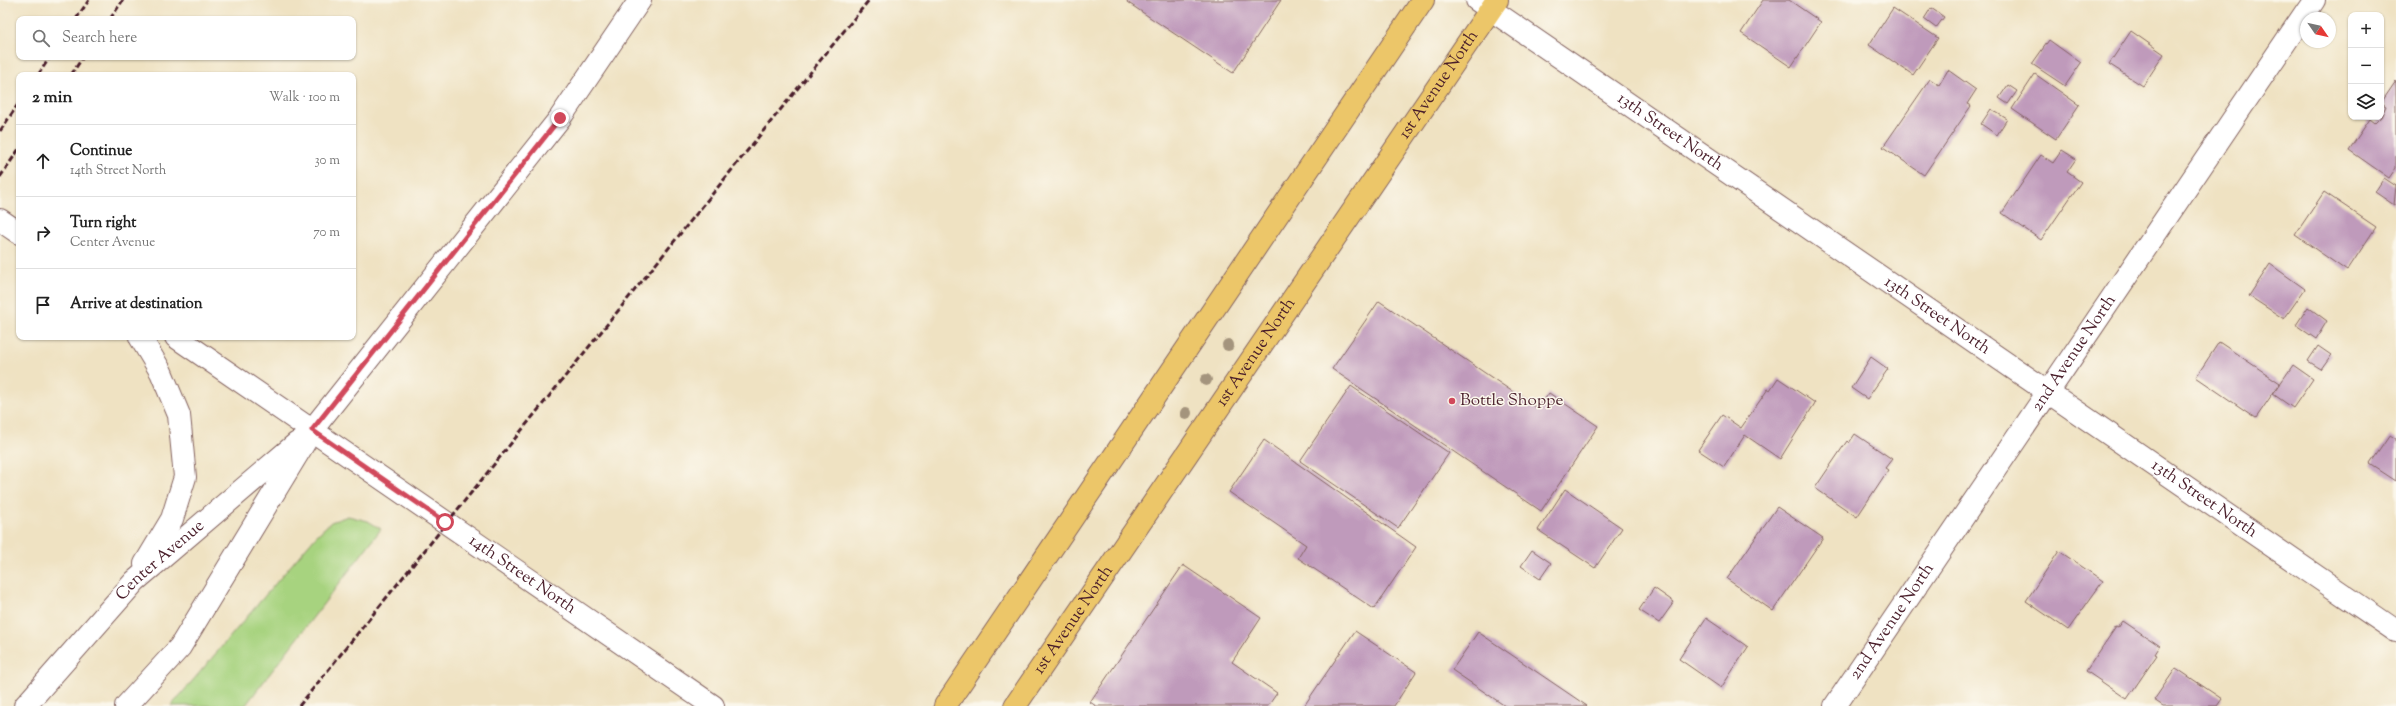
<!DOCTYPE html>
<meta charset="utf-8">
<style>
:root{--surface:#fff;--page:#f6f6f6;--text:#222;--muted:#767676;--line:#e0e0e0}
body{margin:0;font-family:"Sorts Mill Goudy",serif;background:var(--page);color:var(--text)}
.controls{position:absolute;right:12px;top:12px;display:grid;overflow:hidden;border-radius:8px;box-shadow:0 1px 3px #0004}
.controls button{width:36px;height:36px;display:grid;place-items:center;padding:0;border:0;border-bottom:1px solid var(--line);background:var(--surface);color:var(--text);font:20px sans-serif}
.compass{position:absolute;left:2300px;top:12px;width:36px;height:36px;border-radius:50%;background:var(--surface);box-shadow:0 1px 3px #0004;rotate:124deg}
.stop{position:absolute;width:12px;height:12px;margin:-9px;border:3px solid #d1495b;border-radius:50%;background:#fff}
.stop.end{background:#d1495b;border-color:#fff;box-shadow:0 1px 4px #0008}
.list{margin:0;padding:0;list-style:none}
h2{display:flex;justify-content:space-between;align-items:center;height:52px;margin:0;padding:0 16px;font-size:17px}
h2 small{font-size:13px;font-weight:400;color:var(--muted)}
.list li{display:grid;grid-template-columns:26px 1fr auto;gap:12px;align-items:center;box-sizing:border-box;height:72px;padding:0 16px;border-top:1px solid var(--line)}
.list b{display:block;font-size:15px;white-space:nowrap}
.list p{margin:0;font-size:13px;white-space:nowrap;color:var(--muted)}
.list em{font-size:13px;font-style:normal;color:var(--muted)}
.icon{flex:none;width:22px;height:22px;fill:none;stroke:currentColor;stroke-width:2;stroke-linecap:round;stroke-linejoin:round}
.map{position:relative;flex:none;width:2396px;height:706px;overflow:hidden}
.search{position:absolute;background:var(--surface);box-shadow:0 1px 3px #0004;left:16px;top:16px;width:340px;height:44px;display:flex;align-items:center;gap:10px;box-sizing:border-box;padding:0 14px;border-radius:8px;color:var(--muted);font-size:15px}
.panel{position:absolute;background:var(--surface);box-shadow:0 1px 3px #0004;left:16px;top:72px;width:340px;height:268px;border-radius:8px}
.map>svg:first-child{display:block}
</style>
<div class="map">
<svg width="2396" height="706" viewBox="0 0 2396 706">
<rect width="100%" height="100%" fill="#fbf7ec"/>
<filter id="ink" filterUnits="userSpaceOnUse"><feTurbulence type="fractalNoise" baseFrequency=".025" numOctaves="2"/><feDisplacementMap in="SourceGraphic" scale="8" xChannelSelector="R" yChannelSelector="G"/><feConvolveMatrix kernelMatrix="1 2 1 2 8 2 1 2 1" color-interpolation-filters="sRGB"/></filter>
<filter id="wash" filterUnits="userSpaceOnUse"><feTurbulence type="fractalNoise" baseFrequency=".012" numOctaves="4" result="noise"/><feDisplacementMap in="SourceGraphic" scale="16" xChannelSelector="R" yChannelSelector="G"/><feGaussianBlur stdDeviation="0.9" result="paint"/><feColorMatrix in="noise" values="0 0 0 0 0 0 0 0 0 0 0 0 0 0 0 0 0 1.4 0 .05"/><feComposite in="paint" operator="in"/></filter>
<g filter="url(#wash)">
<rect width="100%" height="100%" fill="#efe2c2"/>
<path fill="#a7d37f" stroke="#787955" d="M348 516 368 521 381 529 245 706H171L316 536 331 522Z"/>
<g id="blocks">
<path fill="#bf9abb" d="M1128 0H1281L1233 73 1127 2Z
M1763 0H1789L1821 22 1791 67 1741 33Z
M1893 8 1938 38 1913 75 1869 45Z
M1931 8 1944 17 1936 28 1924 19Z
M2131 31 2164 54 2143 86 2109 64Z
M2049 40 2081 63 2065 86 2032 64Z
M1948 70 1976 90 1967 104 1971 106 1924 175 1883 147 1930 79 1939 85Z
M2035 74 2079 105 2056 139 2012 109Z
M2396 81V168L2389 178 2349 150 2370 119 2375 123 2381 117 2386 106 2381 103Z
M2008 85 2017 91 2008 104 1999 98Z
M1991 109 2007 119 1997 135 1981 124Z
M2062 150 2076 159 2067 172 2081 182 2041 240 2002 213 2041 155 2053 163Z
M2384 178 2396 186 2394 205 2375 192Z
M2324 192 2376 227 2347 271 2295 235Z
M2270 264 2305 289 2284 319 2249 296Z
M1379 301 1538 409 1549 393 1598 426 1541 511 1332 369Z
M2308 307 2327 321 2316 339 2296 325Z
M2219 342 2280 383 2256 418 2196 377Z
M2318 346 2331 355 2321 369 2308 361Z
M1871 357 1888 369 1867 399 1851 388Z
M2293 365 2313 379 2293 408 2273 394Z
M1778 378 1815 403 1780 459 1745 435 1724 467 1698 450 1722 415 1741 428 1768 389 1770 390Z
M1351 386 1449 453 1398 528 1300 461Z
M1855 434 1892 459 1885 468 1888 470 1857 517 1815 488 1847 441 1849 443Z
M2390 435 2396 439V481L2370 464Z
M1264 440 1416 547 1374 609 1298 558 1306 545 1229 492Z
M1565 489 1622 528 1595 568 1538 530Z
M1777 507 1823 538 1773 611 1727 579Z
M1532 550 1551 563 1540 579 1521 566Z
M2059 551 2103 581 2068 630 2026 601Z
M1183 565 1261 618 1232 662 1277 693 1268 706H1096L1090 702Z
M1654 588 1674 602 1659 623 1639 610Z
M1706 618 1748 647 1721 688 1679 659Z
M2123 621 2160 646 2155 654 2157 655 2127 699 2086 671 2116 627 2118 628Z
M1355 631 1416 672 1394 706H1304Z
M1478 632 1587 706H1505L1452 670Z
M2176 668 2222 699 2217 706H2163L2154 700Z"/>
</g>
</g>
<g filter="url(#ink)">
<use href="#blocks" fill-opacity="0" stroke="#846360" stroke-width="1"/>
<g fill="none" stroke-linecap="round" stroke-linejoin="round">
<defs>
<g id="minor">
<path id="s1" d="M1477 0 2396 631"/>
<path d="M0 220 19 233"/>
<path d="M140 337 161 372 179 415 185 477 172 519 145 564"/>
<path id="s2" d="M176 337 713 706"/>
<path id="s3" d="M25 706 135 581 297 443"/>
<path d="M126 706 180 647 312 430 560 118 640 0"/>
<path id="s4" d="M1835 706 2314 0"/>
</g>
<g id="major">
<path d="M945 706 1423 0"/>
<path id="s5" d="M1015 706 1497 0"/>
</g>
</defs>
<use href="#minor" stroke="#846360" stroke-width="24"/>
<use href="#major" stroke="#846360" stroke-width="24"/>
<use href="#minor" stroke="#fff" stroke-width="22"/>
<use href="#major" stroke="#ecc669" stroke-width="22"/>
<path stroke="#4a1f2b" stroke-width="3" stroke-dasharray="6 3" stroke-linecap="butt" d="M76 19 89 0
M110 19 123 0
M38 75 50 57
M71 75 83 57
M0 131 19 103
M0 177 19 149
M299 706 869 0"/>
</g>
<g fill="#a4947d">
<circle cx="1228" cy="345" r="6"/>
<circle cx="1206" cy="380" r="6"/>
<circle cx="1186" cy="413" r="6"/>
</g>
</g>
<g fill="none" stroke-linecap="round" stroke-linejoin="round" filter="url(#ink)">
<path stroke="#d1495b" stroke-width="5" d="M445 522 312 430 560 118"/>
</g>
<circle fill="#d1495b" stroke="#fbf7ec" stroke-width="1.5" cx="1452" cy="401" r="4"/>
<g text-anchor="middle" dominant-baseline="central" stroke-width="3" stroke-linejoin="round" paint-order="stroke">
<g font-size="17" fill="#4a1f2b" stroke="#fbf7ec">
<text stroke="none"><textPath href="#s5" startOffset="752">1st Avenue North</textPath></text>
<text stroke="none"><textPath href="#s1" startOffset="234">13th Street North</textPath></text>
<text stroke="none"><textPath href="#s1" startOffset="558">13th Street North</textPath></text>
<text stroke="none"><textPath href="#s5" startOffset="428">1st Avenue North</textPath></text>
<text stroke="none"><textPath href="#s4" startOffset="426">2nd Avenue North</textPath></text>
<text stroke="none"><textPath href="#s1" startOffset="882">13th Street North</textPath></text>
<text stroke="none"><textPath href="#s3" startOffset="199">Center Avenue</textPath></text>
<text stroke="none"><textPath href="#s2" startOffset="420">14th Street North</textPath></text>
<text stroke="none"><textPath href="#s5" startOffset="104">1st Avenue North</textPath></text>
<text stroke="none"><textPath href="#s4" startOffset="102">2nd Avenue North</textPath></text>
</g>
<g font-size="17" fill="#4a1f2b" stroke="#fbf7ec" text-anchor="start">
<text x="1460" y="401">Bottle Shoppe</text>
</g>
</g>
</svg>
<div class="controls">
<button>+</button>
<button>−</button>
<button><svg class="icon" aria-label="layers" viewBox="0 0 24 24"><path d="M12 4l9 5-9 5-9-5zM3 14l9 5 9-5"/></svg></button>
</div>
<svg class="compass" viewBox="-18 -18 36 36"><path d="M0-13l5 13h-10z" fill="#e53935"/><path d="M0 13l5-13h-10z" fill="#767676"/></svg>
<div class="stop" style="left:445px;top:522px"></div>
<div class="stop end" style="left:560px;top:118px"></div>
<div class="search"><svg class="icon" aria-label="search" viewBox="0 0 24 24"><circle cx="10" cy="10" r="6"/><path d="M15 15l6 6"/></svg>Search here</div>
<section class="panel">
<h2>2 min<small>Walk · 100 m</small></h2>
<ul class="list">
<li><svg class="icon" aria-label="ahead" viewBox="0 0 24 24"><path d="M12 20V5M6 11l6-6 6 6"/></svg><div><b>Continue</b><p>14th Street North</p></div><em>30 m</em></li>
<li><svg class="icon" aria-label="right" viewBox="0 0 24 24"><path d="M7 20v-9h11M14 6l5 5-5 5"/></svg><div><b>Turn right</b><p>Center Avenue</p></div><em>70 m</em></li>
<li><svg class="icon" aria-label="arrive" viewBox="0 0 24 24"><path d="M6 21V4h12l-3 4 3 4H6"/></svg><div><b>Arrive at destination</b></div></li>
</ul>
</section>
</div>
